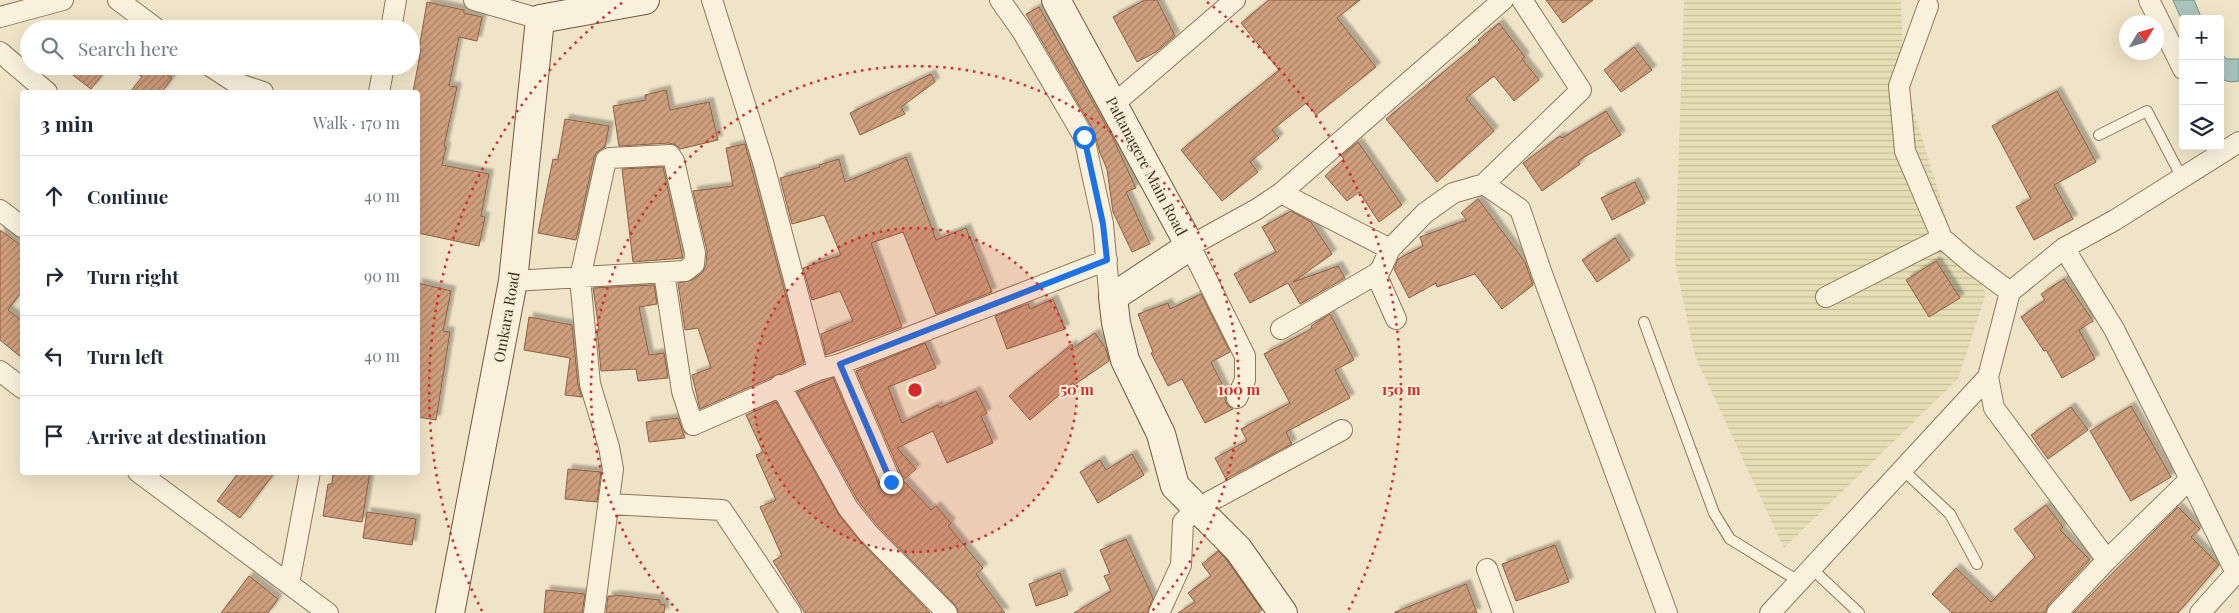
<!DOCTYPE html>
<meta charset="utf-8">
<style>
:root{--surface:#fff;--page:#f2f2f3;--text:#1f2937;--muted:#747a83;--line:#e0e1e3}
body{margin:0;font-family:"Playfair Display",serif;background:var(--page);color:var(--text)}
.controls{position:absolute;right:15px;top:15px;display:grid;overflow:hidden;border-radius:5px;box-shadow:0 5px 20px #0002}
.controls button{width:45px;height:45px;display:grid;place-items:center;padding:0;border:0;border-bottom:1px solid var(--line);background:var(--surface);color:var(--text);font:25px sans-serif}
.compass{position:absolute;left:2119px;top:15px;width:45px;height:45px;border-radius:50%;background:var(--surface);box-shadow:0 5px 20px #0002;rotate:52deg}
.stop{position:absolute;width:15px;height:15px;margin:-11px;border:4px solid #1a73e8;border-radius:50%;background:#fff}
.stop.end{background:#1a73e8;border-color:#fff;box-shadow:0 1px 5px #0008}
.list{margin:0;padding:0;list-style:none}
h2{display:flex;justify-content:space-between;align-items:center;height:65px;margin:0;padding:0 20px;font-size:21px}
h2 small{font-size:16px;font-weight:400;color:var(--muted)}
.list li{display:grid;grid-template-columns:32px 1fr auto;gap:15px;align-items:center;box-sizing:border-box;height:80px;padding:0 20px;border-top:1px solid var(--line)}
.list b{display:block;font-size:19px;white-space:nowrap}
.list em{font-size:16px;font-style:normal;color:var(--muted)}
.icon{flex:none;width:28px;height:28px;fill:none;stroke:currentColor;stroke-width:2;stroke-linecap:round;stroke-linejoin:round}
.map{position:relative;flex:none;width:2239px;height:613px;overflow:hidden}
.search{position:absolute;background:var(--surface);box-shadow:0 5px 20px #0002;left:20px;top:20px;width:400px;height:55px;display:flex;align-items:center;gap:12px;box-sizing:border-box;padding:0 18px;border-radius:28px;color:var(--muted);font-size:19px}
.panel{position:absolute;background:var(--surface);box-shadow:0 5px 20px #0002;left:20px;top:90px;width:400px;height:385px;border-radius:5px}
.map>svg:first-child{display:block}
</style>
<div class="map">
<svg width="2239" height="613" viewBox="0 0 2239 613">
<defs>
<pattern id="farmland-rules" width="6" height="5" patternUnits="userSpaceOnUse" patternTransform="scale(1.25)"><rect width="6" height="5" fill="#e6deb5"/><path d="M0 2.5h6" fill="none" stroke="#c6bf9b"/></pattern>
<pattern id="building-hatch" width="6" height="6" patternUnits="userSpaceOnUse" patternTransform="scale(1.25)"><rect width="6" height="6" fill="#cf9f7d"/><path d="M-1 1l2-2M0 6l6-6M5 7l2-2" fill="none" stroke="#a98266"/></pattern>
<filter id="shadow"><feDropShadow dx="4.5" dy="-4.5" stdDeviation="1" flood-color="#0004"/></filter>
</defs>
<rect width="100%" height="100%" fill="#f0e4c8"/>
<path fill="url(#farmland-rules)" d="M1684 0H1901L1904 79 1951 233 1986 293 1958 379 1784 548 1695 356 1675 262Z"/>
<path fill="#a9c4bc" stroke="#6f938a" d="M2173 0H2194L2202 19H2183V23Z
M2220 53 2227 59H2239V81L2231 82 2220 79Z"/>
<path fill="url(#building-hatch)" stroke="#8d5f41" filter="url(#shadow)" d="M1145 0H1157L1175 36 1156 52 1137 62 1113 17Z
M1269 0H1360L1337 18 1376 67 1316 115 1306 103 1272 130 1279 138 1250 162 1258 172 1222 201 1181 150 1279 70 1241 23Z
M1546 0H1593L1563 23Z
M427 2 464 10V13L482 17 477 41 459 37 449 86 457 87 444 146 446 147 442 165 489 174 481 216 485 217 479 246 418 233V92H413L421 49H419Z
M1039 7 1112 136 1136 188 1126 192 1150 244 1132 252 1113 212 1107 169 1100 153 1094 131 1026 14Z
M1499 23 1525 57 1522 59 1539 80 1514 101 1494 76 1466 98 1494 131 1437 182 1386 119 1480 42 1478 40Z
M1634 47 1652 70 1621 92 1604 70Z
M61 66H109L91 89Z
M127 66H154L172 78 162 92H130L142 77Z
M931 74 935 82 901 107 905 114 860 135 850 113Z
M666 90 670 110 709 102 718 140 680 149 676 145 669 143 619 146 613 106 646 100 645 95Z
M2057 91 2096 162 2054 185 2073 219 2034 240 2016 207 2031 199 1992 126Z
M1606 111 1621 135 1578 161 1580 164 1542 191 1523 163 1560 136 1562 138Z
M565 119 609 126 605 147 597 152 594 157 576 240 538 233 553 159 558 160Z
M1358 142 1402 205 1379 222 1359 192 1347 201 1325 176 1344 159 1341 156Z
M745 144 804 363 700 409 692 375 711 368 698 328 685 330 678 283 692 280 702 273 706 265 707 251 693 191 733 186 726 148Z
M906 157 936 240 966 228 992 292 936 314 903 232 871 243 902 327 826 355 821 334 853 321 840 291 812 300 803 268 841 255 824 215 792 224 780 178 820 167 819 165 839 159 845 182Z
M663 167 683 258 633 262 622 169Z
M1635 182 1645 203 1612 220 1601 198Z
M1478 199 1525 262 1533 285 1502 309 1475 274 1437 287 1436 283 1409 298 1394 269 1398 259 1423 246 1420 237 1467 220 1461 213Z
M1291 211 1311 222 1332 254 1293 282 1338 266 1345 278 1300 304 1288 283 1250 303 1234 274 1276 252 1262 227Z
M0 230 22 246V291L8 310 22 321V358L0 340Z
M1615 238 1630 260 1597 282 1582 260Z
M1936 261 1960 298 1929 317 1906 280Z
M2064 279 2093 321 2079 330 2095 359 2062 378 2046 350 2044 351 2021 317 2045 300 2041 294Z
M418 283 451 291 443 331 450 332 436 420 418 417Z
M654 285 657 304 639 307 649 355 664 353 668 378 638 381 636 369 601 371 597 329 599 330 593 288Z
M1201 294 1230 352 1211 362 1226 392 1225 399 1227 405 1233 409 1205 423 1182 379 1168 386 1151 353 1153 352 1138 314 1168 303 1170 309Z
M1053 299 1065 329 1007 349 995 316 1028 304 1030 309Z
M1330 314 1354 360 1335 370 1350 398 1286 432 1292 444 1226 479 1215 458 1247 441 1241 429 1290 403 1264 354 1308 331 1312 328 1311 326Z
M529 317 572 325 578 385 582 397 565 395 570 358 524 350Z
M1095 333 1106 349 1109 361 1074 385 1073 383 1030 420 1009 396 1072 344 1073 348Z
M925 343 936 368 888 387 902 423 938 405 939 408 976 391 987 413 981 416 993 443 947 463 933 431 897 448 916 469 903 480 931 510 936 506 951 523 948 526 983 568 976 574 1005 613H959L955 605 877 525 858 501 797 392 833 378 880 487 884 492 895 493 901 489 902 477 856 371Z
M776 402 839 515 860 541 930 613H805L773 561 782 556 760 507 776 500 756 455 763 452 746 415Z
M2131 406 2171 477 2131 501 2090 431Z
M2071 407 2088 430 2048 459 2031 435Z
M678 418 685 438 649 442 646 422Z
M1132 454 1144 475 1098 503 1080 472 1100 460 1106 470Z
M568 469 601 472 597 502 565 499Z
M239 472H275L240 518 217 501Z
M333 472H370L362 522 323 516 328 484H332Z
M2046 505 2063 527 2060 530 2090 560 2048 605 2045 613H1952L1932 594 1956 568 1991 602 2035 557 2014 529Z
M2178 507 2200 529 2191 537 2219 565 2178 613H2073Z
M367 512 416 519 412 545 363 538Z
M1126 539 1153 598 1147 613H1074L1111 591 1104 576 1110 574 1100 550Z
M1555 545 1569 582 1516 601 1502 564Z
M1218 551 1226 559 1262 610 1258 613H1178L1195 602 1188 593 1211 576 1202 564Z
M1060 573 1068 595 1036 606 1029 584Z
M249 576 278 599 268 613H221Z
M1466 584 1477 613H1395V612Z
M546 590 585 594 582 613H544Z
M615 595 660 600V604L665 605 664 613H606L608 596H615Z"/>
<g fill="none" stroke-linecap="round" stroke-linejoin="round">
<defs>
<path id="lane" d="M2099 135 2147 111 2182 178
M1644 322 1714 513 1730 539 1800 582
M1902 469 1950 514 1977 564
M1811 568 1859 613"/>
<path id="street" d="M118 0 157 29
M474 0 540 19
M1000 0 1022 31 1084 137 1103 224 1109 291 1113 297
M2149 0 2183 69
M1928 6 1899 86 1905 151 1942 238 1970 262 2010 292
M0 17 63 0
M391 29 396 0
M0 52 47 92
M210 66 236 83 263 92
M379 92 384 66
M1114 104 1235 0
M1484 184 1581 90 1522 0
M1281 193 1503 0
M0 210 22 227
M2064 248 2114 329 2190 479
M664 273 682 391 693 425 818 370 763 162 712 0
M1376 274 1396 319
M513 281 685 271 694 264 695 253 674 161 670 155 610 158 606 160 580 278 590 384 609 447 613 469 594 613
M1826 297 1942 238
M1281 329 1376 274 1381 269 1390 249
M840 364 891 482
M818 370 840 364 1107 260
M0 371 22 388
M1988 377 1994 408 2107 560 2057 613
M780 385 848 508 868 533 947 613
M1237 398 1245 380V356L1190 246 1257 209 1281 193 1390 249 1425 213 1453 193 1484 184 1520 209 1541 271 1667 613
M138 472 328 613
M609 504 722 510 791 613
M2107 560 2190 479 2236 573 2200 613
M1487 569 1503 613
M289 584 310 472
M1159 613 1181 565 1183 522 1196 509 1342 430
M1770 613 1988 377 2010 292 2064 248 2115 220 2239 142"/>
<path id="secondary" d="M1056 0 1190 246 1113 297 1116 323 1125 360 1161 434 1175 486 1238 549 1283 613
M450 613 513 281 540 19 645 0"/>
</defs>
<use href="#lane" stroke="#8d765c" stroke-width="12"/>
<use href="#street" stroke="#8d765c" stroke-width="22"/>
<use href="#secondary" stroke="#6f573f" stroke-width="30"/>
<use href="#lane" stroke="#faf1dc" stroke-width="10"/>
<use href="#street" stroke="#faf1dc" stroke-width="20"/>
<use href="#secondary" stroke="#faf1dc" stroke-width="28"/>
</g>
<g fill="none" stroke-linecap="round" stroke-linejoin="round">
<path stroke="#1a73e8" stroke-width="6" d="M891 482 840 364 1107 260 1103 224 1084 137"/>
</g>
<circle cx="915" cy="390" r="162" fill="#d62828" fill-opacity=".12"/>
<g fill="none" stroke="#d62828" stroke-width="2.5" stroke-dasharray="2.5 5">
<circle cx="915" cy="390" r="162"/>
<path d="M678 611A324 324 0 1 1 1152 611"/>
<path d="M482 611A486 486 0 0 1 623 2M1207 2A486 486 0 0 1 1348 611"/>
</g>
<g text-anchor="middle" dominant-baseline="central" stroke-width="4" stroke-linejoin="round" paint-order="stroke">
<g font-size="15" fill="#3d2e20" stroke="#f7eed8">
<text transform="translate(1147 166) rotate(62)">Pattanagere Main Road</text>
<text transform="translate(506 317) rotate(-80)">Omkara Road</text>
</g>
</g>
<circle cx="915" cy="390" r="8" fill="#d62828" stroke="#f7eed8" stroke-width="2.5"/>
<g font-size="15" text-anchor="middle" font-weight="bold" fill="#d62828" stroke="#f7eed8" stroke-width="4" stroke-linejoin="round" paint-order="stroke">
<text x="1077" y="395">50 m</text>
<text x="1239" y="395">100 m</text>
<text x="1401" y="395">150 m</text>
</g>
</svg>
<div class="controls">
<button>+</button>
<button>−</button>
<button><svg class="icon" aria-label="layers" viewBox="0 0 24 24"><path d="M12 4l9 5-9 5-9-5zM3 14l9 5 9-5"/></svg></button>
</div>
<svg class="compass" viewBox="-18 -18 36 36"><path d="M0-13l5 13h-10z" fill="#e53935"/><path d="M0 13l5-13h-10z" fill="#747a83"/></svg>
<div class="stop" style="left:1084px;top:137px"></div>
<div class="stop end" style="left:891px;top:482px"></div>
<div class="search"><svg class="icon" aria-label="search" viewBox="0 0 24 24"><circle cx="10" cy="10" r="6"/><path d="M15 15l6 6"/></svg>Search here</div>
<section class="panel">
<h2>3 min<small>Walk · 170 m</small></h2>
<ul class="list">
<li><svg class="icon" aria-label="ahead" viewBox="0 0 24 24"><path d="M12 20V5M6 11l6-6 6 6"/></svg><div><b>Continue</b></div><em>40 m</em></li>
<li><svg class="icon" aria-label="right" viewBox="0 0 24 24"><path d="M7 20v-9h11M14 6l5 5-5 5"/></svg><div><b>Turn right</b></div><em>90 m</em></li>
<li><svg class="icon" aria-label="left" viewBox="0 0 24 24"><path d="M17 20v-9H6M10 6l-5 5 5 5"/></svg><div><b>Turn left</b></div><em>40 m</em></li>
<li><svg class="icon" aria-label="arrive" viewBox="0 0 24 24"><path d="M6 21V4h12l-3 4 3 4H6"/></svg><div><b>Arrive at destination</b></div></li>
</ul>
</section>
</div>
